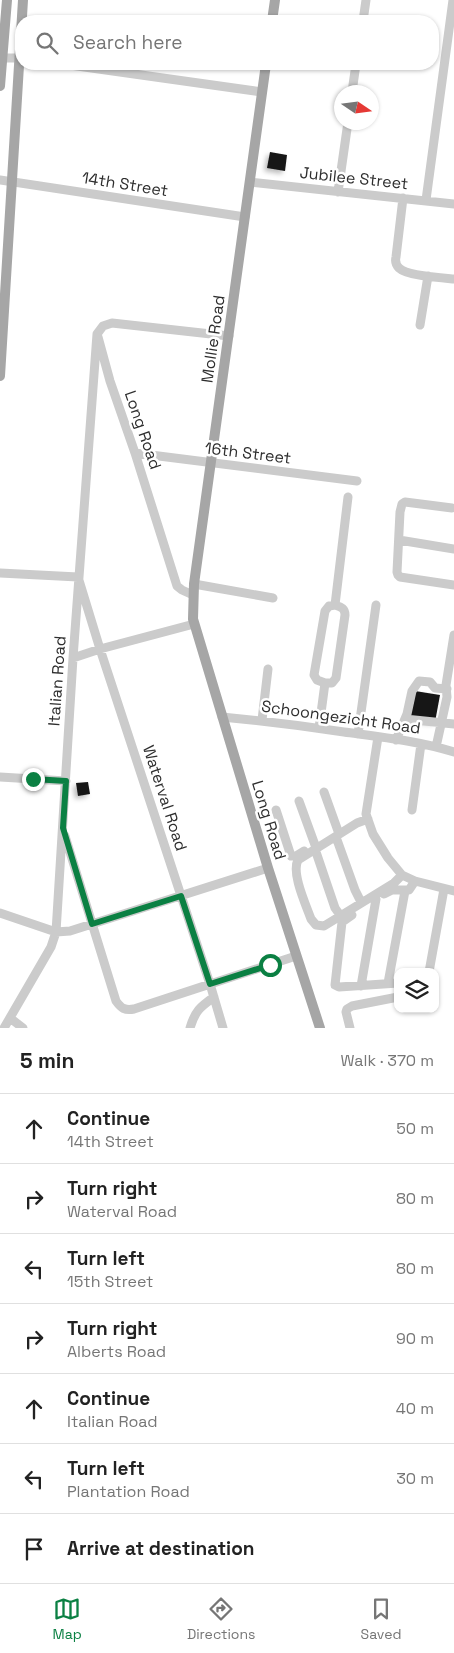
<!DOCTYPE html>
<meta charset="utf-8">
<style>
:root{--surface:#fff;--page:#f2f2f2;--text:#222;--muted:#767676;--line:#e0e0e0;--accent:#0b8043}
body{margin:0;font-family:"Space Grotesk",sans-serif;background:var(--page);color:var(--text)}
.controls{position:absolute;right:15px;bottom:15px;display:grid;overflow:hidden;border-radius:10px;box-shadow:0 1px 4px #0004}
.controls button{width:45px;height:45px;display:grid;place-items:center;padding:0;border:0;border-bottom:1px solid var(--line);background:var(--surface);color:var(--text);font:25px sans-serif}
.compass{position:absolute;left:334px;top:85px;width:45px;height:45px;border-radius:50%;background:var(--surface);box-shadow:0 1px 4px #0004;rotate:103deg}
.stop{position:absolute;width:15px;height:15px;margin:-11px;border:4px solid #0b8043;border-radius:50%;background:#fff}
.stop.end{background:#0b8043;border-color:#fff;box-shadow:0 1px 5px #0008}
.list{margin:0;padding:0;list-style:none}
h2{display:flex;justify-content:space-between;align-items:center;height:65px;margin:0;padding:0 20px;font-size:21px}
h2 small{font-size:16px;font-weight:400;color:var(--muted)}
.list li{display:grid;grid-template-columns:32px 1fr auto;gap:15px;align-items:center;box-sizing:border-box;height:70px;padding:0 20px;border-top:1px solid var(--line)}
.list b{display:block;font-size:19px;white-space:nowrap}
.list p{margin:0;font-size:16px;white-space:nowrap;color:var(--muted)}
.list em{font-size:16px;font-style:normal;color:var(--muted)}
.icon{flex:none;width:28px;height:28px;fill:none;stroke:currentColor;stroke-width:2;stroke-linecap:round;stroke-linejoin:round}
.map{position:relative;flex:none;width:454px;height:1028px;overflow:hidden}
.search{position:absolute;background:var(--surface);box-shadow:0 1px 4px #0004;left:15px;right:15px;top:15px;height:55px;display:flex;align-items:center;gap:12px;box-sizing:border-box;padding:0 18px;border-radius:20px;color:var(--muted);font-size:19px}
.sheet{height:555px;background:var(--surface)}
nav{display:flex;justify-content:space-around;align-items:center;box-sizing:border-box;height:70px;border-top:1px solid var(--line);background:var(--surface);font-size:14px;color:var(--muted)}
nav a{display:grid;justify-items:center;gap:2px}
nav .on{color:var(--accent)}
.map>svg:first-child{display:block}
</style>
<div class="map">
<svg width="454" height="1028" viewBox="0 0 454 1028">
<defs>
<filter id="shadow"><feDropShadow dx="-3" dy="3" stdDeviation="2.5" flood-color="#0004"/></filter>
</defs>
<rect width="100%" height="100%" fill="#fff"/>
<path fill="#151515" filter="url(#shadow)" d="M270 152 287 155 285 171 267 168Z
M415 691 440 695 435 722 410 718Z
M88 782 90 794 78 796 76 783Z"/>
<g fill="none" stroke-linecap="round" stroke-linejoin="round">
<path stroke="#cbcbcb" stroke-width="9" d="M363 21 366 0
M0 58H21
M63 64 262 92
M352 92 356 64
M0 180 245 217
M250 182 454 204
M338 192 348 122
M403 198 396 257C395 261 396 265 399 268 407 276 442 278 454 279
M426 200 453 0
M420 325 428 276
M98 337 110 381 135 453 177 586 182 590 193 595
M135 453 357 481
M452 508 405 502 402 504 400 512 397 572 398 575 400 577 454 585
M399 540 454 549
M0 573 78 577 100 649 210 984 223 1028
M194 584 273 598
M335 605C341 607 345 608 345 615L336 678 332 683H325L317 680 314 675 325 611 329 606 335 605 348 497
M73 658 100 649 194 624
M222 717C263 721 304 726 344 732 381 737 419 741 454 752
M405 719 454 724
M262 720 268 669
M319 728 325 683
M358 734 376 605
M378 737 366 814 373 834 388 858 402 875 415 881 454 891
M396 740 407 714 412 691 419 681 430 682 435 688 447 689
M436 747 447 697 446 685 454 635
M0 777 66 781
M324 792 338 831
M299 801 315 845
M276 810 291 856H296L304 851
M412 810 421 744
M368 819 357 823 298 860C291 873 306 905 311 919L316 925 324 926 394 883 402 875
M65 836 116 1001C121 1008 125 1011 134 1009L296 956
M336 837 355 890 361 902
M315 849 335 908 340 915
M384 894 392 890H409L415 881
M0 913 56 932 70 931 268 868
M352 915 342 922 335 985 339 987 398 983
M429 972 444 889
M388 983 405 891
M361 986 376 899
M10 1018 23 1028
M4 1028 51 947 56 932 73 658 97 334 103 326 112 323 229 336
M190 1028C195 1011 200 1007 214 997
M350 1028 346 1012 347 1009 352 1006 398 997"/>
<path stroke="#a6a6a6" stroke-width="10" d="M272 21 275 0
M266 64 194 584 193 619 268 868 320 1028
M0 86 7 0
M0 376 23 0"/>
</g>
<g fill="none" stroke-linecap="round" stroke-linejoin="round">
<path stroke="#0b8043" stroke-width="6" d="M33 779 66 781 63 828 92 924 181 896 210 984 270 965"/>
</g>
<g text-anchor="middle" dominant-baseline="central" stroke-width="5" stroke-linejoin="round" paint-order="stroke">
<g font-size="16" fill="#2e2e2e" stroke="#fff">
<text transform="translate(354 178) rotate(6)">Jubilee Street</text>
<text transform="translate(125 184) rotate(9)">14th Street</text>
<text transform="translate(213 339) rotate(-82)">Mollie Road</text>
<text transform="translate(143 430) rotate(71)">Long Road</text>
<text transform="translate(248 453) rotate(7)">16th Street</text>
<text transform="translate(57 681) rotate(-86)">Italian Road</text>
<text transform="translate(341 717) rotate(8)">Schoongezicht Road</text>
<text transform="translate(165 798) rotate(72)">Waterval Road</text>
<text transform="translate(269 820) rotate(73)">Long Road</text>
</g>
</g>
</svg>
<div class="controls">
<button><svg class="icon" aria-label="layers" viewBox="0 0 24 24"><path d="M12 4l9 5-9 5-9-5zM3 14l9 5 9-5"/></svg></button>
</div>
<svg class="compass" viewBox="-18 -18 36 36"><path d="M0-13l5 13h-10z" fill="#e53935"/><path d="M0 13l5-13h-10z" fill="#767676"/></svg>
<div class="stop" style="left:270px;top:965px"></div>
<div class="stop end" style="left:33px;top:779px"></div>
<div class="search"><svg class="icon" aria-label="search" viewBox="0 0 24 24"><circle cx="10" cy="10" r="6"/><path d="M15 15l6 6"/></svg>Search here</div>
</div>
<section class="sheet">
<h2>5 min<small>Walk · 370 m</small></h2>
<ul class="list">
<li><svg class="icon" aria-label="ahead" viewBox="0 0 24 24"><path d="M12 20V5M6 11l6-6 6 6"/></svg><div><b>Continue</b><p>14th Street</p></div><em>50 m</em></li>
<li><svg class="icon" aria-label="right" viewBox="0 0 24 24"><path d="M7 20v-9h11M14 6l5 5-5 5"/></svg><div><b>Turn right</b><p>Waterval Road</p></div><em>80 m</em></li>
<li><svg class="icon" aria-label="left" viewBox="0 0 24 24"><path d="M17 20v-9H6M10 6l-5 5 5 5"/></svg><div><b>Turn left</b><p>15th Street</p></div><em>80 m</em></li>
<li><svg class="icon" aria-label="right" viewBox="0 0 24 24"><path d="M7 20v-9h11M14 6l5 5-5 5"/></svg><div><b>Turn right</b><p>Alberts Road</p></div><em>90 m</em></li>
<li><svg class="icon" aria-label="ahead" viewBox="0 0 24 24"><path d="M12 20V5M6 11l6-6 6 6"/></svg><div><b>Continue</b><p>Italian Road</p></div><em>40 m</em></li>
<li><svg class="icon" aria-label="left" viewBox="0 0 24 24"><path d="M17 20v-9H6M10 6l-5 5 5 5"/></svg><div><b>Turn left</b><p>Plantation Road</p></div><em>30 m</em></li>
<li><svg class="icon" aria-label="arrive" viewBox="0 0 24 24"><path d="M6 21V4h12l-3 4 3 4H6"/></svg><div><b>Arrive at destination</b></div></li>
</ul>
</section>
<nav>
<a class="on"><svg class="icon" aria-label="map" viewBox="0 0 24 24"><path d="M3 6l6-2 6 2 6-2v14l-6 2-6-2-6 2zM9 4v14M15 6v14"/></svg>Map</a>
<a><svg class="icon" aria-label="directions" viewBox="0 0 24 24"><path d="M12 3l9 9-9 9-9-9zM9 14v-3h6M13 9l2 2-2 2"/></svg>Directions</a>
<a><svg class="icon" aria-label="saved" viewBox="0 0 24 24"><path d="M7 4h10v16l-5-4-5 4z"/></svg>Saved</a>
</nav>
